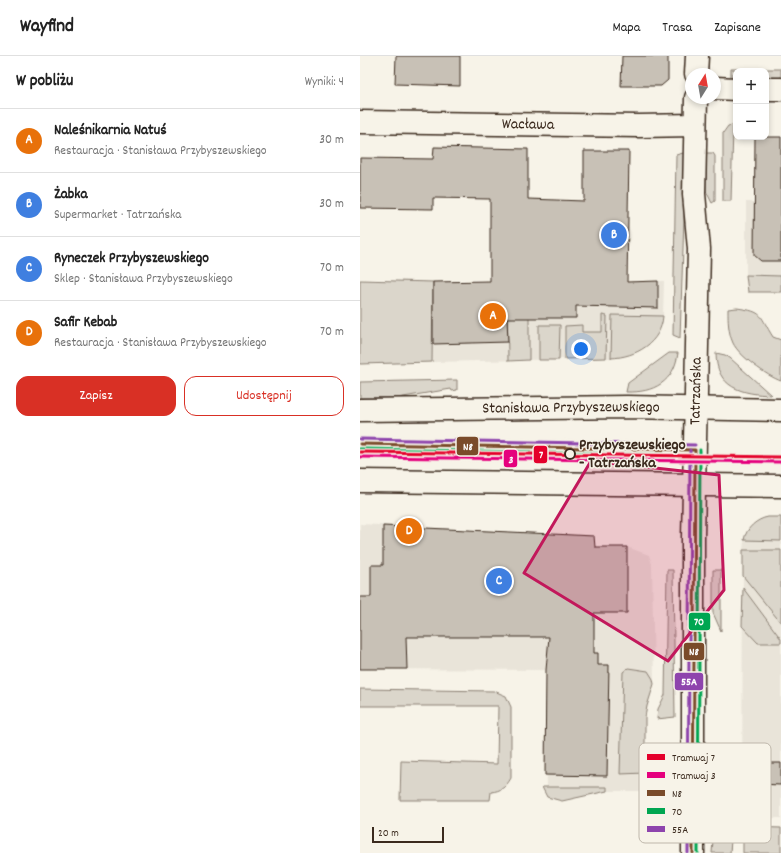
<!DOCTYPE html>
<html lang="pl">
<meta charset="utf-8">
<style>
:root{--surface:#fff;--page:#f2f2f2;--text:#222;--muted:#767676;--line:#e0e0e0;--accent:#d93025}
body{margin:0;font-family:Dekko,sans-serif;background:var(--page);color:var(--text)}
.controls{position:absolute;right:12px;top:12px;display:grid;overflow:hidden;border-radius:8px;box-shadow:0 2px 6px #0003}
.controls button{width:36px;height:36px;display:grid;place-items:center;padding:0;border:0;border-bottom:1px solid var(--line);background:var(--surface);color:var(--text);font:20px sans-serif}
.compass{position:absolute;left:325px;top:12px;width:36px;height:36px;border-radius:50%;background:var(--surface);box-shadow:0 2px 6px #0003;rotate:11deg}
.scale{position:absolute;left:12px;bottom:10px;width:72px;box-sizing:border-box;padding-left:4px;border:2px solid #3b2a1e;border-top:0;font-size:11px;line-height:14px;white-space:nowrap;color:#3b2a1e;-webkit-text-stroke:3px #f7f3e8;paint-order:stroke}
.you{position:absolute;left:221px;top:293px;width:14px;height:14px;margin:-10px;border:3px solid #fff;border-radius:50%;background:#1a73e8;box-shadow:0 0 0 6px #1a73e833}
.badge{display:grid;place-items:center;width:26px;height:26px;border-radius:50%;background:var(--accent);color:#fff;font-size:13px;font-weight:700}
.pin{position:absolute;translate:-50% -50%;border:2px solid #fff;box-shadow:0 1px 4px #0006}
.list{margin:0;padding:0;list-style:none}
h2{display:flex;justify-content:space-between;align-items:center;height:52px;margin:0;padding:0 16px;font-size:17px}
h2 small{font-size:13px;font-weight:400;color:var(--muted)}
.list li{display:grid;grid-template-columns:26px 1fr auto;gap:12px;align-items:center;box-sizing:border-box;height:64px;padding:0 16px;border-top:1px solid var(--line)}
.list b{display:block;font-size:15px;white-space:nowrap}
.list p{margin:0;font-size:13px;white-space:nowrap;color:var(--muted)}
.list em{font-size:13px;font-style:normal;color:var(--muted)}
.actions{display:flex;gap:8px;padding:12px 16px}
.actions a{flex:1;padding:9px 0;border:1px solid var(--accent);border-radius:12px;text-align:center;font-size:14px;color:var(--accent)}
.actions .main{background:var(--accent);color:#fff}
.map{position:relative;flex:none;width:421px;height:797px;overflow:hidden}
header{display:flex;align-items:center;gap:24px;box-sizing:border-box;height:56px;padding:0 20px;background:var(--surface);border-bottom:1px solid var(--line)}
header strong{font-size:19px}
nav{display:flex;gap:22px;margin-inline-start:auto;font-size:14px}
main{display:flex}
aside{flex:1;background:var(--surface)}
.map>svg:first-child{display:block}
</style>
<header>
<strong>Wayfind</strong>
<nav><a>Mapa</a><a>Trasa</a><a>Zapisane</a></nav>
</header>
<main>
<aside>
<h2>W pobliżu<small>Wyniki: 4</small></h2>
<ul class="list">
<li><span class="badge" style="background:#e8710a">A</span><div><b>Naleśnikarnia Natuś</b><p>Restauracja · Stanisława Przybyszewskiego</p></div><em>30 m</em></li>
<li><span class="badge" style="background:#3f7fe0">B</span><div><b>Żabka</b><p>Supermarket · Tatrzańska</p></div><em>30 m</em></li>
<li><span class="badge" style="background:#3f7fe0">C</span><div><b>Ryneczek Przybyszewskiego</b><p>Sklep · Stanisława Przybyszewskiego</p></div><em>70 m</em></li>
<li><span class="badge" style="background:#e8710a">D</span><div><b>Safir Kebab</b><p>Restauracja · Stanisława Przybyszewskiego</p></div><em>70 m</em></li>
</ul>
<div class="actions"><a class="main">Zapisz</a><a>Udostępnij</a></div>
</aside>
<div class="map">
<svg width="421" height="797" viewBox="0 0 421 797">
<rect width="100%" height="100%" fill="#f7f3e8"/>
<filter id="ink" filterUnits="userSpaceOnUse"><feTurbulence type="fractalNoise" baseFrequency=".025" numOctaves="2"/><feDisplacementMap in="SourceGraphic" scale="8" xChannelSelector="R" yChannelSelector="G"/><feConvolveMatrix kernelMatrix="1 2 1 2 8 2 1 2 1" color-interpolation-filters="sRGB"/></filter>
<g filter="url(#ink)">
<path fill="#e9e4d9" d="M386 146H421V220L386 219Z
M284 225H304L303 260 251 302 72 306 73 226 284 228Z
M408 461H421V762L382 763 383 494 385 479Z
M0 468 234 480 235 491H267L289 499 292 508 294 628 285 661 284 735H247L187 741 186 614 0 613Z"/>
<path fill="#dbd6cb" stroke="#8b8074" d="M371 13H421V24H406V15H376V24H371Z
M376 68V71H373L371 145H363V77L368 70Z
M323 97 326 102 320 282 313 279 316 99Z
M346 97H353L355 100V145L352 147 346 135Z
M386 219 421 220V236H388Z
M0 224 73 226 72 306 0 308Z
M147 226H169V304L148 305Z
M377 252C405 256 399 259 413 281L421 284V325C407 320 379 300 373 287 368 276 368 264 368 253Z
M242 259 247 260 246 302 205 303V270L222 269V276H242Z
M252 259 303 260C301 287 276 301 251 302Z
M179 269H200L199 304H179Z
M309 297H318C314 326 294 337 266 336L268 327Z
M356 297 365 299 370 302 411 339C382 338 356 332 356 297Z
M97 324V334L92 335 91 333 37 342H0V326Z
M408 461H421V485L384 484C386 472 397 463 408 461Z
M383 494H421V567L383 520Z
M307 514H313L315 661 297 663 298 653 305 639Z
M353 514H361V575L353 557Z
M383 532 421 583V587H398L382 570Z
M268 612 288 615 293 623 294 628 287 650 285 661V717L260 718 263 616Z
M0 633 134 635 146 640 151 651V722C146 731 141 735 131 736L130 744H40L41 705 137 708 138 650H0Z
M182 731H247V735L202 745 187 741Z
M383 771 421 772V797H383Z
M353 784H371L370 797H352Z"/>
<path fill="#c8c1b6" stroke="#3b2a1e" d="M36 0H100V30L35 28Z
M262 0H308V24L301 30H261Z
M395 81H421V205H401L394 199Z
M74 91 168 93V143L224 145V95H269L267 226 298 225V252L216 250V262H147L148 286 73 288V226L130 225V143L73 142V153L0 152V102L73 103Z
M23 470 234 480 235 491H267V557H234V597H238V609H249L247 720 185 719 186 614 189 581H46L47 613H0V541H11V509H23Z
M397 707H421V729L397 728Z"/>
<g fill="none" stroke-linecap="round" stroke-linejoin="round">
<defs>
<g id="minor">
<path d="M355 32 376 33"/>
<path d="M406 33H421"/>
<path id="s1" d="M0 66 279 70 335 69"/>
</g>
<g id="tertiary">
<path d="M336 18 337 0"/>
<path id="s2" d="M333 797V482L339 193 334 138 336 42"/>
</g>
<g id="secondary">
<path id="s3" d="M0 354 267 351 421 354"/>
<path d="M0 425 421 430"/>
</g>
</defs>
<use href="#minor" stroke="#3b2a1e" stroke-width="25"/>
<use href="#tertiary" stroke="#3b2a1e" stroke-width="25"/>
<use href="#secondary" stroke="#3b2a1e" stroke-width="25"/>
<use href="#minor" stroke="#f7f3e8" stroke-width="22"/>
<use href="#tertiary" stroke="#f7f3e8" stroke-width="22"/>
<use href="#secondary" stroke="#f7f3e8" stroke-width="22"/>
<defs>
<path id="bus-1" d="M0 388 335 394
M333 797 335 394"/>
<path id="bus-2" d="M0 393 335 399
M338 797 340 394"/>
<path id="bus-3" d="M0 383 335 389
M328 797 330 394"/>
</defs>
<use href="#bus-1" stroke="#f7f3e8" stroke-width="6"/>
<use href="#bus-2" stroke="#f7f3e8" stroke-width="6"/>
<use href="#bus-3" stroke="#f7f3e8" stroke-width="6"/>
<use href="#bus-1" stroke="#7a4b2a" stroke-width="3"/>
<use href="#bus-2" stroke="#00a651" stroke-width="3"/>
<use href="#bus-3" stroke="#8e44ad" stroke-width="3"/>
<defs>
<path id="tram-1" d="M0 396 421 401"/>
<path id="tram-2" d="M0 401 421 406"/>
</defs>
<use href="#tram-1" stroke="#f7f3e8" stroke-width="6"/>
<use href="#tram-2" stroke="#f7f3e8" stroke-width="6"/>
<use href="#tram-1" stroke="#e4002b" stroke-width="3"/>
<use href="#tram-2" stroke="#e5007d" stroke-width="3"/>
</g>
</g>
<path fill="#c2185b" fill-opacity="0.2" stroke="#c2185b" stroke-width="3" stroke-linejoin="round" d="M231 405 359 419 364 534 308 605 164 517Z"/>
<circle fill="#f7f3e8" stroke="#3b2a1e" stroke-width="2" cx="210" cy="398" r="5"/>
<g text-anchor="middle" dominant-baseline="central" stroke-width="3" stroke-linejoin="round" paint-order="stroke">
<g font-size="16" fill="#3b2a1e" stroke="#f7f3e8">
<text stroke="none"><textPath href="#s1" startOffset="168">Wacława</textPath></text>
<text stroke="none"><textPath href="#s2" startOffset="462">Tatrzańska</textPath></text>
<text stroke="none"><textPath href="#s3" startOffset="211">Stanisława Przybyszewskiego</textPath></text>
</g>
<g font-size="16" font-weight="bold" fill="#3b2a1e" stroke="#f7f3e8" text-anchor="start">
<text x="219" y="389">Przybyszewskiego<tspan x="219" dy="18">- Tatrzańska</tspan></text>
</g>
</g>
<rect x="279" y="687" width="132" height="100" rx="6" fill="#f7f3e8" stroke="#bfb7ab" stroke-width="1"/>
<rect x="287" y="698" width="18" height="6" fill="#e4002b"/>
<rect x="287" y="716" width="18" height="6" fill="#e5007d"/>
<rect x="287" y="734" width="18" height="6" fill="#7a4b2a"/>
<rect x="287" y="752" width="18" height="6" fill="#00a651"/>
<rect x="287" y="770" width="18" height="6" fill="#8e44ad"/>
<g font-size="11" fill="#3b2a1e">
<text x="312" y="705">Tramwaj 7</text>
<text x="312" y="723">Tramwaj 3</text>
<text x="312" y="741">N8</text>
<text x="312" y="759">70</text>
<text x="312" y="777">55A</text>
</g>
<g stroke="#f7f3e8" stroke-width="1.5">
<rect x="96" y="380" width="23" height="20" rx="4" fill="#7a4b2a"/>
<rect x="173" y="389" width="15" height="19" rx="4" fill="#e4002b"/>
<rect x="143" y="393" width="15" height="19" rx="4" fill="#e5007d"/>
<rect x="328" y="556" width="23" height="19" rx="4" fill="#00a651"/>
<rect x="323" y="586" width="22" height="19" rx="4" fill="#7a4b2a"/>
<rect x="314" y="616" width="30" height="19" rx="4" fill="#8e44ad"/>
</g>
<g font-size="11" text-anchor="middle" font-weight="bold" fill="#fff">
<text x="108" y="394">N8</text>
<text x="181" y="402">7</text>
<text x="151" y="407">3</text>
<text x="339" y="569">70</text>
<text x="334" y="599">N8</text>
<text x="329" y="629">55A</text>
</g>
</svg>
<div class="controls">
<button>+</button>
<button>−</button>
</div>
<svg class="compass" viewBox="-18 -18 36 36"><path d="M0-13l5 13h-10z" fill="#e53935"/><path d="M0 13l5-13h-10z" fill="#767676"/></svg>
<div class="scale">20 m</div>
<div class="you"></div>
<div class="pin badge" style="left:133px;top:260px;background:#e8710a">A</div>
<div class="pin badge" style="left:254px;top:179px;background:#3f7fe0">B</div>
<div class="pin badge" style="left:139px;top:525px;background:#3f7fe0">C</div>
<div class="pin badge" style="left:49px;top:475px;background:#e8710a">D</div>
</div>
</main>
